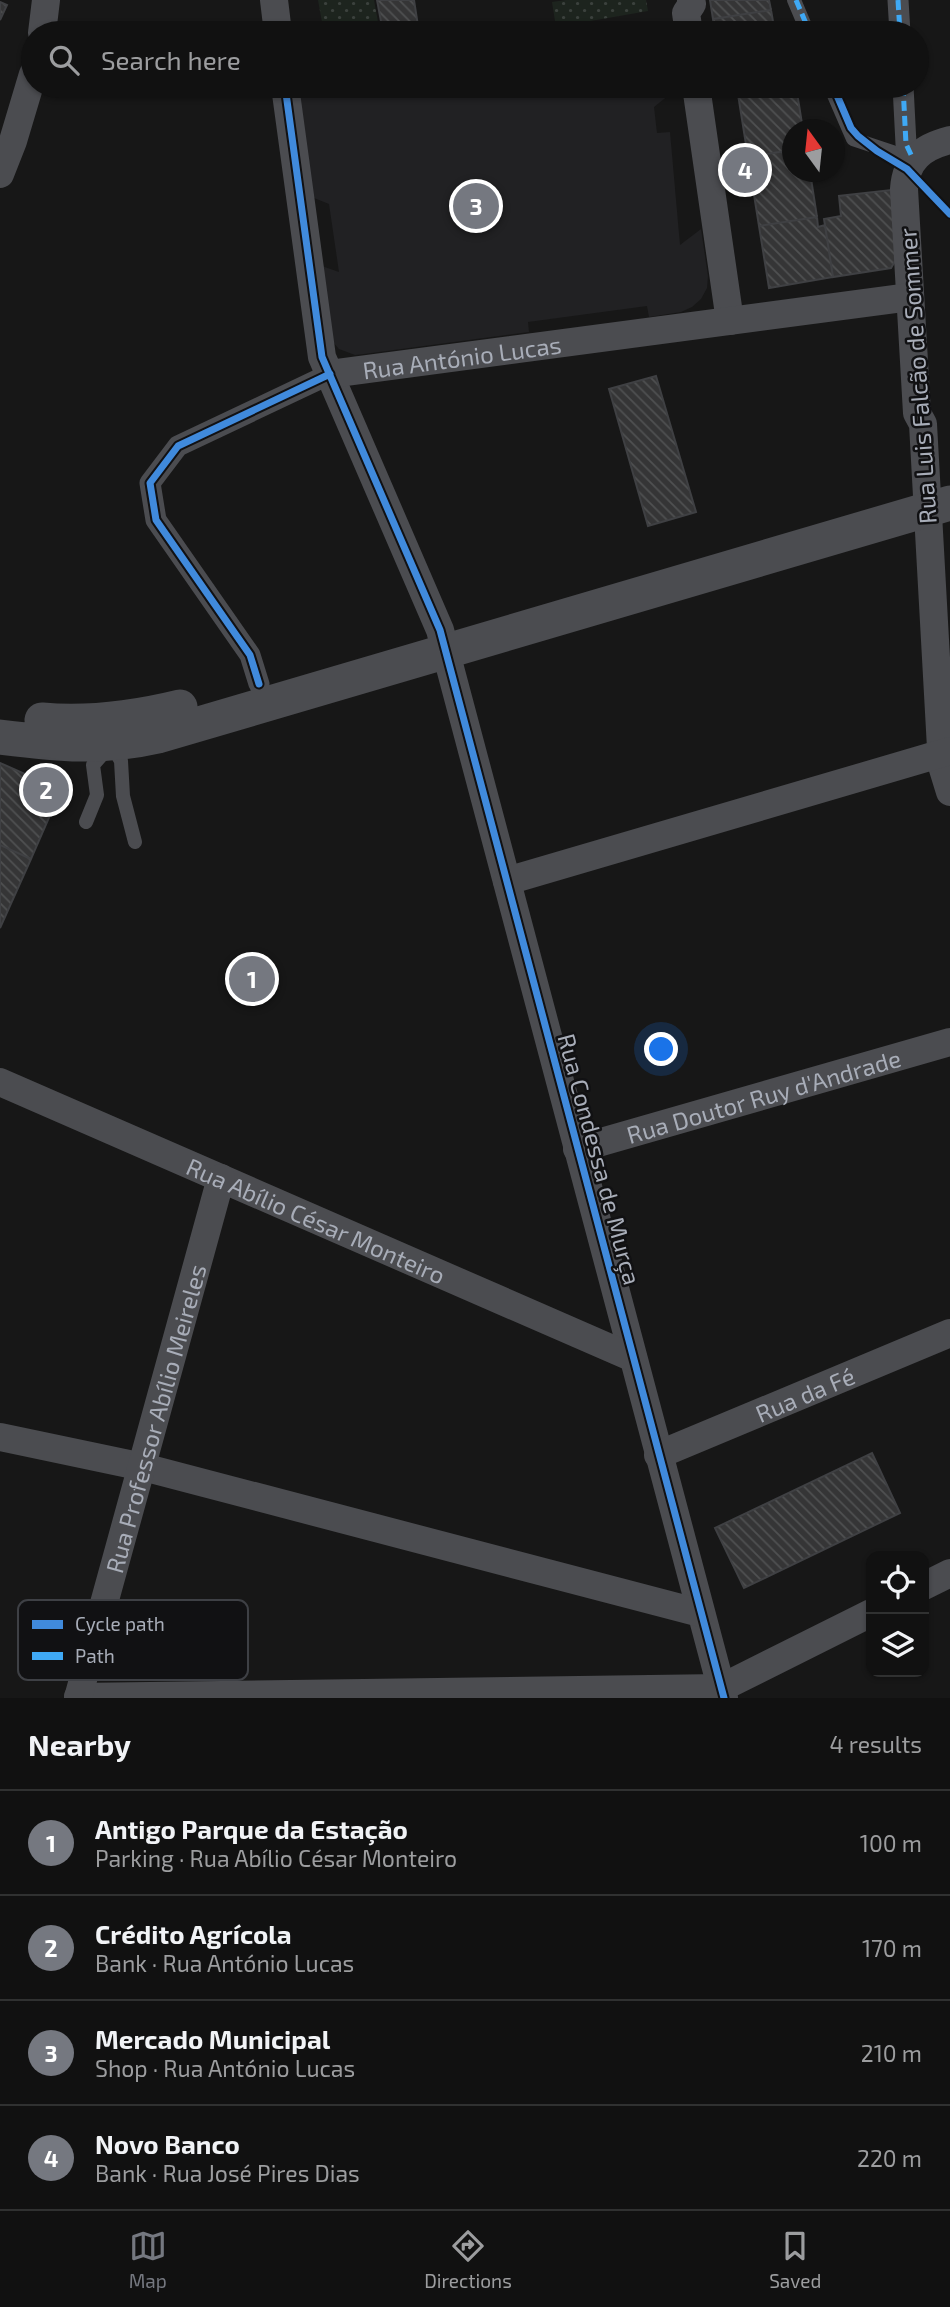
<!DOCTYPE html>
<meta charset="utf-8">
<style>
:root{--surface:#111;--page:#1a1a1a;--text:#f1f3f6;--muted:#9c9d9f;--line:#303131;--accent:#757880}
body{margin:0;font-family:"Exo 2",sans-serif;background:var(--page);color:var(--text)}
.controls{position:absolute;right:21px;bottom:21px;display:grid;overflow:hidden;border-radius:14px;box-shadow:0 2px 5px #0004}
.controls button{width:63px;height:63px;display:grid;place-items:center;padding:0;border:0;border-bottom:2px solid var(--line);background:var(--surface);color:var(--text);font:35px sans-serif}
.compass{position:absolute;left:782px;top:119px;width:63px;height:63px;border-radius:50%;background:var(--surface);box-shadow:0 2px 5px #0004;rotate:345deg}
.you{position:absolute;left:662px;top:1050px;width:24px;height:24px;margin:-18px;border:5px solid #fff;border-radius:50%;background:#1a73e8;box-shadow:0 0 0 10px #1a73e833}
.badge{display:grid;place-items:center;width:46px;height:46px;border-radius:50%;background:var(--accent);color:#fff;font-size:23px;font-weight:700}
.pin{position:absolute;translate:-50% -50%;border:4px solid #fff;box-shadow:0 2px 7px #0006}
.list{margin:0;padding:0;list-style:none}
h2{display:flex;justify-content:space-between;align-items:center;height:91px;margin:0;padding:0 28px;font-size:30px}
h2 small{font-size:23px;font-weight:400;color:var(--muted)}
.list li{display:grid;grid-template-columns:46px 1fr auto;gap:21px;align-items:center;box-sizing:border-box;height:105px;padding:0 28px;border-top:2px solid var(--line)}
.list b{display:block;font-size:26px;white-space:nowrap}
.list p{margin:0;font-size:23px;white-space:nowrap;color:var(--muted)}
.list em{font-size:23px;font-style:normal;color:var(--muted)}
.icon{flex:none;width:38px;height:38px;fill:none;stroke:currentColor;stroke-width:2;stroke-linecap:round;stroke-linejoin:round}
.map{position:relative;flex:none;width:950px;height:1698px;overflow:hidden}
.search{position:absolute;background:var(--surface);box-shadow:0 2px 5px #0004;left:21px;right:21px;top:21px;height:77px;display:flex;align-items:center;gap:18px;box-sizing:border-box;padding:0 24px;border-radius:38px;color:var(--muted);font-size:26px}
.sheet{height:511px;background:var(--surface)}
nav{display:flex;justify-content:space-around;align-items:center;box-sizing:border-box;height:98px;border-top:2px solid var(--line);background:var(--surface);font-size:19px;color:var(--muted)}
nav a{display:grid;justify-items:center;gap:4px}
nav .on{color:var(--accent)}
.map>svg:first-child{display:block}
</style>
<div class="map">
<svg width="950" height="1698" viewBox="0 0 950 1698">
<defs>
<pattern id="green-dots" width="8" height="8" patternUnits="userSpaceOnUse" patternTransform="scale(1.75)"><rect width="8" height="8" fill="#1d241e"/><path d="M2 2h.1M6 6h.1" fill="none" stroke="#3b413d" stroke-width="1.8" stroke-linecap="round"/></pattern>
<pattern id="building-back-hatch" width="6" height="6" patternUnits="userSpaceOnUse" patternTransform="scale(1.75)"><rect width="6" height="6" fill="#353536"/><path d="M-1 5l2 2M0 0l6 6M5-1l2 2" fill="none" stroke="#4f5051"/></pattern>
</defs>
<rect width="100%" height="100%" fill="#171717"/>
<path fill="#212123" d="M651 27H659L669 33H615Z
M310 86H680L654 107 657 133 670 132 680 245 701 229 708 276 707 288 701 299 692 307 681 312 649 317 647 306 528 322 529 332 364 354 355 355 339 349 333 342 319 265 339 272 329 204 309 196 298 98 305 89Z"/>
<path fill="url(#green-dots)" d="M318 0H374L380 33 418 26 419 33H324Z
M566 0H646L648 11 556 27 552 2Z"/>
<path fill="url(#building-back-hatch)" stroke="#3f4043" stroke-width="2" d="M377 0H414L418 26 383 32Z
M710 0H769L771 10 713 19Z
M0 2 7 5 0 20Z
M771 10 775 33H715L713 19Z
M723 86H751L724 90Z
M751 86H796L803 130H792V150L748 157 737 88Z
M792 150V172H810L817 217 759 226 748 157Z
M891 190 898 256 891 268 833 277 824 219 841 216 839 196Z
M817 217 818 227 825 225 833 277 769 288 759 226Z
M656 376 696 512 648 526 609 389Z
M0 763 61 790 31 859 0 845Z
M0 845 31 859 0 928Z
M872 1453 900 1513 744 1588 715 1528Z"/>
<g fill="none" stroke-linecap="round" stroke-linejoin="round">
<path stroke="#4b4c50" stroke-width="14" d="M794 0 808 33
M830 86 853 139 913 159
M112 745 121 761 123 796 135 842
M86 822 97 795 93 765 108 748"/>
<path stroke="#4b4c50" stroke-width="21" d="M898 0 900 33
M903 86 906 144 913 159
M259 684 250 655 156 520 150 483 178 446 330 374"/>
<g stroke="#4b4c50" stroke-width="28">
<path d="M274 0 278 33"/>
<path d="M42 33 46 0"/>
<path d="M689 33 686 13 692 4 691 0"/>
<path d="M285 86 322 357 440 630 724 1698"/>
<path d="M696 86 730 321"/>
<path d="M950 140C922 147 906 160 904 189L917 413 923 424 942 766 950 792"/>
<path d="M0 174 13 141 33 74"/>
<path id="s1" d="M330 374 910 297"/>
<path d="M507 881 950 751"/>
<path id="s2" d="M0 1082 633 1358"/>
<path id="s3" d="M577 1149 950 1042"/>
<path d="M0 1437 143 1467 700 1613"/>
<path id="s4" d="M658 1455 950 1333"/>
<path d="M924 1586 950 1573"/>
<path d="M78 1697 721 1688 871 1613"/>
<path id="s5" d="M78 1698 221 1178"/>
</g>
<path stroke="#4b4c50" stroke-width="35" d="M42 720C88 724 135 718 180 707
M0 737C58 744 101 749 158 736L950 503"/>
<path stroke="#3fa9f5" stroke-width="5" stroke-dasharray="10 5" stroke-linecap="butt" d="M796 0 810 33
M898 0 900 33
M903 86 906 144 913 159"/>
<defs>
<path id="cycleway" d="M285 86 322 357 440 630 724 1698
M833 86 851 128 858 136 877 151 907 169 950 214
M259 684 250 655 156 520 150 483 178 446 330 374"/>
</defs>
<use href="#cycleway" stroke="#111113" stroke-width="11"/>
<use href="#cycleway" stroke="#408adc" stroke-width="7"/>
</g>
<g text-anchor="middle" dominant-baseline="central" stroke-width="5" stroke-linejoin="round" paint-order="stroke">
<g font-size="24" fill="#a8adb8" stroke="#111113">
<text stroke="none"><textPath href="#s1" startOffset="133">Rua António Lucas</textPath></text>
<text transform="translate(917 376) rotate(-94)">Rua Luis Falcão de Sommer</text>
<text stroke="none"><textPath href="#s3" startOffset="194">Rua Doutor Ruy d'Andrade</textPath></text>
<text transform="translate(600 1159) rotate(75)">Rua Condessa de Murça</text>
<text stroke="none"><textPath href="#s2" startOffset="345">Rua Abílio César Monteiro</textPath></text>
<text stroke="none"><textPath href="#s4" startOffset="159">Rua da Fé</textPath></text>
<text stroke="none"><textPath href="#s5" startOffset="290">Rua Professor Abílio Meireles</textPath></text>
</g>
</g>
<rect x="18" y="1600" width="230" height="80" rx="10" fill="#111113" stroke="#3e4045" stroke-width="2"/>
<rect x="32" y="1620" width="31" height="9" fill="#408adc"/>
<rect x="32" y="1652" width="31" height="8" fill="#3fa9f5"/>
<g font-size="19" fill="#a8adb8">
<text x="75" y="1631">Cycle path</text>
<text x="75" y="1663">Path</text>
</g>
</svg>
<div class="controls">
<button><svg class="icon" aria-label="locate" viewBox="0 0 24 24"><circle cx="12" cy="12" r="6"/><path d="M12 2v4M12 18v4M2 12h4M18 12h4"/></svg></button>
<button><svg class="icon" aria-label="layers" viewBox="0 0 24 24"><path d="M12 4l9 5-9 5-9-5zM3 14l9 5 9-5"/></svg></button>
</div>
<svg class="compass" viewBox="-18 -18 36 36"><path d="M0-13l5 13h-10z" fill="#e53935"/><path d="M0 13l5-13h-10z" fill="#9c9d9f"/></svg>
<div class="you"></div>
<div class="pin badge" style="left:252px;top:979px">1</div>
<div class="pin badge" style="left:46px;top:790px">2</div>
<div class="pin badge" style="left:476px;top:206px">3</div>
<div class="pin badge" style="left:745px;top:170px">4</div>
<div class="search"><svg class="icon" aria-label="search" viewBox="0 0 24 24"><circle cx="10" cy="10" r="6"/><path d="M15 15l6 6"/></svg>Search here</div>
</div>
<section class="sheet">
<h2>Nearby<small>4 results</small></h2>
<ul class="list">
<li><span class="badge">1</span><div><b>Antigo Parque da Estação</b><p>Parking · Rua Abílio César Monteiro</p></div><em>100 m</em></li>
<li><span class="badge">2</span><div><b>Crédito Agrícola</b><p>Bank · Rua António Lucas</p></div><em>170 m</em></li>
<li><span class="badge">3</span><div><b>Mercado Municipal</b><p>Shop · Rua António Lucas</p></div><em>210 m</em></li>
<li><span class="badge">4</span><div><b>Novo Banco</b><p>Bank · Rua José Pires Dias</p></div><em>220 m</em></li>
</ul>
</section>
<nav>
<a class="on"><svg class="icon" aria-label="map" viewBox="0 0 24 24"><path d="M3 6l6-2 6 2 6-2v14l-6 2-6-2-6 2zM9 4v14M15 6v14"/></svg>Map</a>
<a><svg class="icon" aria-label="directions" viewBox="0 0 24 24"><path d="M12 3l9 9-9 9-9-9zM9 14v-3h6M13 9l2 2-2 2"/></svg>Directions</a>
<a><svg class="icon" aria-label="saved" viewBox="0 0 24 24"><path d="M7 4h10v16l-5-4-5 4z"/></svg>Saved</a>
</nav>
